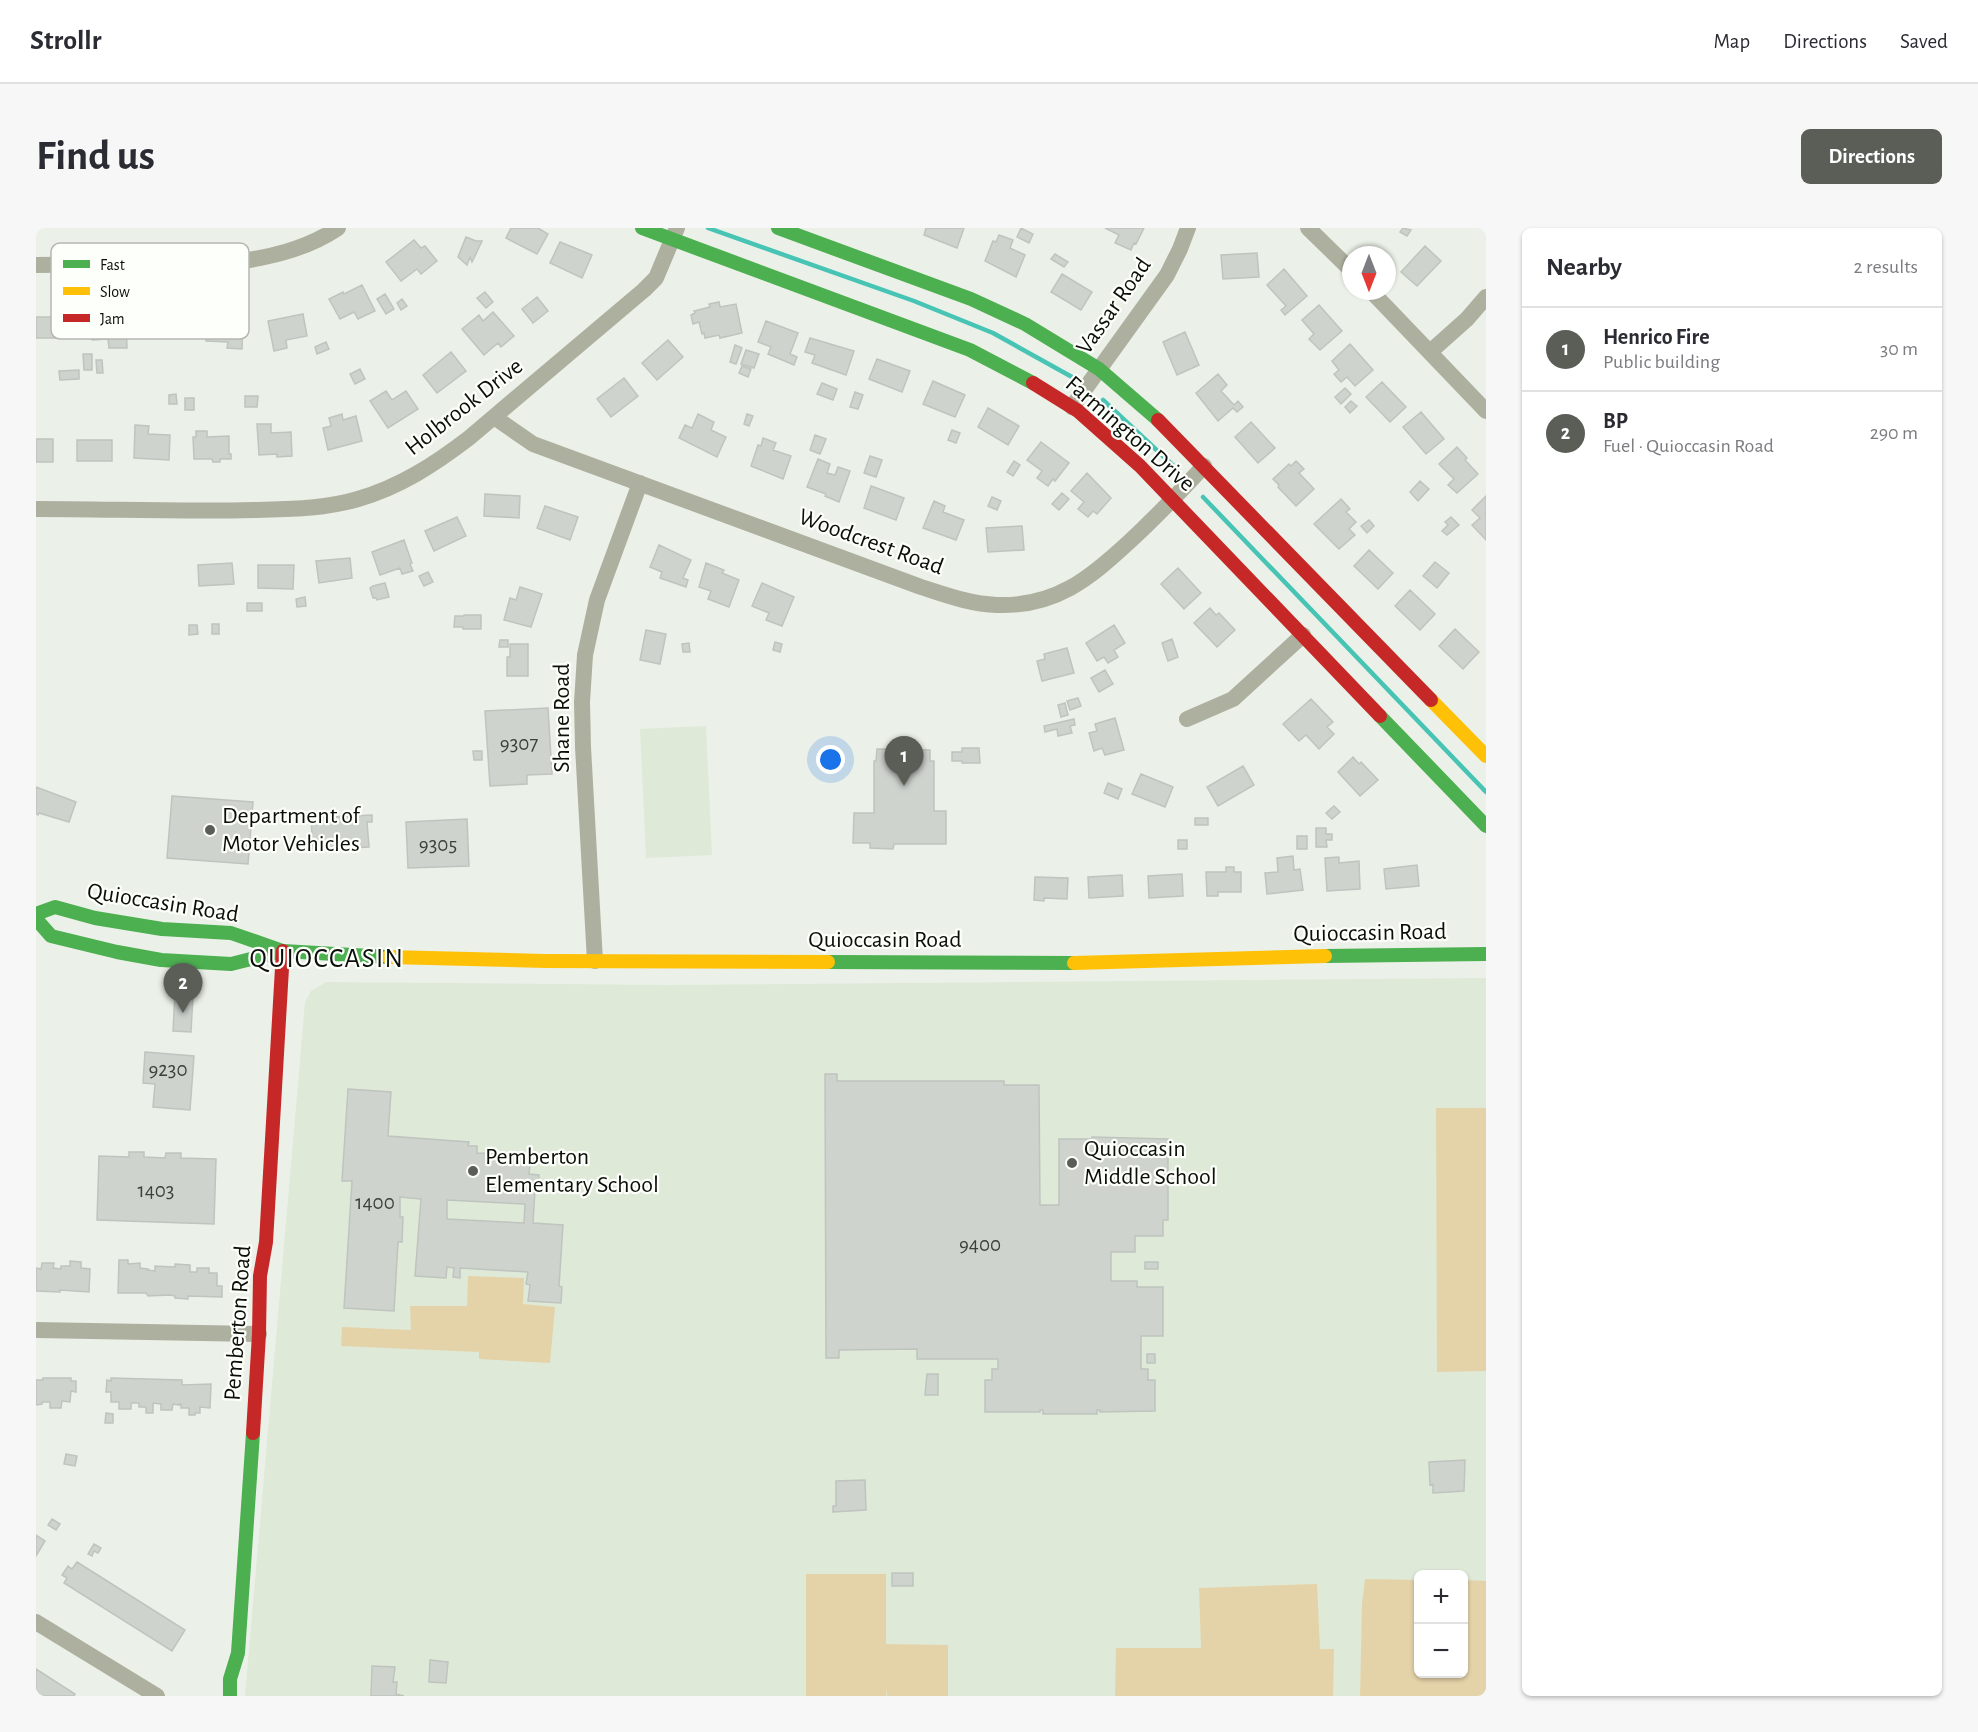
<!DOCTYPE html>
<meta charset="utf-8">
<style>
:root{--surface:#fff;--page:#f7f7f7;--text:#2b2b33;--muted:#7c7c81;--line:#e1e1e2;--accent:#5a5e57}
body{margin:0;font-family:"Alegreya Sans",sans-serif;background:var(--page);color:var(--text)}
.controls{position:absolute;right:18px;bottom:18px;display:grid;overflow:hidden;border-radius:9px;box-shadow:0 2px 4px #0004}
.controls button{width:54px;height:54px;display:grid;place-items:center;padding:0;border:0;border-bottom:2px solid var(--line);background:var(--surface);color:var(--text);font:30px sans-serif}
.compass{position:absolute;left:1306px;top:18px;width:54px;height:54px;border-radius:50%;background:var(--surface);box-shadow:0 2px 4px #0004;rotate:180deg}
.you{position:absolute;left:795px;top:532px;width:21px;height:21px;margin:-15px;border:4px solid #fff;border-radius:50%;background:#1a73e8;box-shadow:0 0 0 9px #1a73e833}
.badge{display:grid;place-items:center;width:39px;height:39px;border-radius:50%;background:var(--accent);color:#fff;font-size:20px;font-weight:700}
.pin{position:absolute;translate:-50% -50px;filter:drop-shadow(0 2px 3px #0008)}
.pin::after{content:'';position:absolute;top:32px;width:21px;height:18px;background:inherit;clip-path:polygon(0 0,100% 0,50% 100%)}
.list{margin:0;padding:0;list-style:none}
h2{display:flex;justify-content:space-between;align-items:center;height:78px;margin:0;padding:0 24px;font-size:26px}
h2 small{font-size:20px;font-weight:400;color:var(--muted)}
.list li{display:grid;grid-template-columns:39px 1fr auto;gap:18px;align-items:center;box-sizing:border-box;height:84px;padding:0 24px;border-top:2px solid var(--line)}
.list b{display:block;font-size:22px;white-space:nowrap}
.list p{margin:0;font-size:20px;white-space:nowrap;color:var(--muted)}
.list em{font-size:20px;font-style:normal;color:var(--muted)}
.map{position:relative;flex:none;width:1450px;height:1468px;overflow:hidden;border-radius:9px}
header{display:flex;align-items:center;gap:36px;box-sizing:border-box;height:84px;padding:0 30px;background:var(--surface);border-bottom:2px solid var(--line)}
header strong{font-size:28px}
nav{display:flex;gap:33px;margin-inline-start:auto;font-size:21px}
.intro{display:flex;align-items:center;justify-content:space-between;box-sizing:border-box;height:144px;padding:0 36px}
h1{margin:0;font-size:42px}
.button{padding:15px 27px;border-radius:9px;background:var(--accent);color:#fff;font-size:21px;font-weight:700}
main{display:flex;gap:36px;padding:0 36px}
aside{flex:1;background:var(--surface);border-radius:9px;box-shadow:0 2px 4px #0004}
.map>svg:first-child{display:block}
</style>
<header>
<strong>Strollr</strong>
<nav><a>Map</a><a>Directions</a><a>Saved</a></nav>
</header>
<div class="intro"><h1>Find us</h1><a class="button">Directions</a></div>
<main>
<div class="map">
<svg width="1450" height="1468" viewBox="0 0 1450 1468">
<rect width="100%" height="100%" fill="#ebf1e8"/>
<path fill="#dfe9d8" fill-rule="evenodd" d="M670 498 676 627 610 630 604 501Z
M1450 750V1468H209L269 774 275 763 290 754 630 757ZM1382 1346H1428V1446H1382Z"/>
<path fill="#e4d3a9" d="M1400 880H1450V1143L1401 1144Z
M432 1048 488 1050 487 1076 519 1079 514 1135 443 1131V1124L305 1118 306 1099 375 1102 374 1078H431Z
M770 1346H850V1416L912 1417V1468H851V1460L850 1468H770Z
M1329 1351 1382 1352V1446H1428V1352L1450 1353V1468H1324L1326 1376Z
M1281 1356 1284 1421H1298L1297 1468H1079L1080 1420H1165L1163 1360Z"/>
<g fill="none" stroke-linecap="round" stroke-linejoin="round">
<path stroke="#47c4b4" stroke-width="4.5" d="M672 0 878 73 957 105 1036 149
M1067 172 1142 242
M1167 269 1450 564"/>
</g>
<path fill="#ced3ce" stroke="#bfc4bf" stroke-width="1.5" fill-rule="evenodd" d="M475 0H502L512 6 501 26 470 10Z
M890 0H928L921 20 888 7Z
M985 0 997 6 993 15 981 9Z
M1069 0H1108L1100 16 1098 15 1095 22 1079 15 1083 7Z
M1367 0 1375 2 1371 8 1364 4Z
M963 7 977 12 974 20 989 27 980 49 949 33 957 13 960 14Z
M430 9 440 13H446L438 30 436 34 434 29 431 37 422 29Z
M378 12 385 20 389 18 401 33 385 46 381 41 365 53 350 34Z
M524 14 556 27 546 50 514 35Z
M1389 18 1405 33 1381 58 1365 44Z
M1221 25 1223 49 1187 51 1185 27Z
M1019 26 1032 34 1028 39 1015 31Z
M1248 41 1271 68 1249 87 1245 82 1250 78 1231 57Z
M1026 46 1056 64 1045 82 1015 64Z
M326 57 339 83 322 91 318 84 304 91 293 71 307 64 308 66Z
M449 64 457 74 450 80 441 70Z
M349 66 358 81 350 86 341 71Z
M501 69 512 83 497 95 486 81Z
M366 71 371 78 365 82 361 75Z
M683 74 684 79 700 76 706 105 684 110 683 107 669 110 668 105 666 106 663 94 657 96 655 87 659 85 658 83 674 79 673 76Z
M1283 77 1306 103 1284 122 1273 111 1278 106 1266 92Z
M457 84 478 108 465 119 462 115 448 127 426 101 443 87 447 93Z
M267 86 271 108 250 112 251 120 238 123 232 93Z
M171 88 207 89 206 121 191 120 192 114 170 113Z
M0 89H31V110H0Z
M72 89V92L90 91 91 120H73L72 111 56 112 55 108 46 109V90Z
M730 93 762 105 754 126 761 129 758 137 732 126 735 119 722 114Z
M1149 104 1163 137 1141 147 1127 114Z
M774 110 818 123 810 147 776 135 779 127 769 124Z
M632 112 647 129 621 152 606 135Z
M290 114 293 121 281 126 279 119Z
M1314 116 1337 142 1319 158 1311 149 1305 154 1298 146 1303 142 1296 133Z
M699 117 706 120 700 136 694 134Z
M710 122 723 126 718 140 705 136Z
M415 124 430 143 401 165 387 147Z
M47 126H56V142H48Z
M841 131 874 143 866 164 833 151Z
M60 132H66L67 145H61Z
M706 138 715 141 712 149 703 145Z
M324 141 329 151 319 156 314 146Z
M43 142V151L24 152 23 143Z
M1182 146 1191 157 1185 163 1198 177 1202 173 1207 179 1201 184 1197 180 1182 193 1160 165Z
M588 150 602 168 575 189 561 171Z
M897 153 929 167 919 189 887 176Z
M1346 154 1370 179 1354 194 1330 169Z
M786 155 801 161 797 172 781 166Z
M1309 160 1315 166 1305 176 1299 169Z
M350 163 356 172 370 163 382 181 352 200 334 173Z
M819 164 827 167 822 181 814 179Z
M140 166 141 176H133V167Z
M209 168H222L221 179H209Z
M149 170H158V182H149Z
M1315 173 1321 178 1314 185 1309 179Z
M952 180 983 198 972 217 942 199Z
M1385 184 1408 211 1390 226 1367 199Z
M306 186 307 192 320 188 326 213 292 222 287 200 295 198 293 190Z
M662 186 678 194 675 202 690 209 681 229 643 210 649 197 656 200Z
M711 186 717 188 713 198 708 196Z
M1215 194 1239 220 1222 235 1199 209Z
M221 196H235V205L255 204 256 228 241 229V226L223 227Z
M99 197 113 198 112 206 134 207 133 232 98 230Z
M916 202 924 205 920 215 912 212Z
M160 203H171V209L193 208V226H195V231H184V234H177L176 231H158L157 209H160Z
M779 207 790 211 784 226 774 222Z
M727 210 740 215 737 222 755 228 747 251 715 238 722 217 725 218Z
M0 211H17V234H0Z
M41 212H76V233H41Z
M1005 214 1033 235 1019 253 1017 251 1012 258 1001 250 1006 243 991 232Z
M1421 219 1431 230 1429 232 1442 246 1421 265 1412 257 1418 251 1403 236Z
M834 228 846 232 840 249 828 245Z
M782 231 794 236 791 245 799 247 802 239 814 243 803 274 789 268 790 266 771 259Z
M978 233 984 237 977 248 971 244Z
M1260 233 1268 241 1263 245 1278 261 1260 278 1242 259 1243 257 1237 251 1253 236 1255 238Z
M1051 245 1075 270 1061 286 1057 283 1052 289 1042 281 1048 274 1035 263Z
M1384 253 1393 261 1382 273 1374 264Z
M835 258 868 270 860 292 828 280Z
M1026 265 1033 271 1023 282 1016 276Z
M449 266 484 268 483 290 448 288Z
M1450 268V312L1436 297 1444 290 1436 282Z
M956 269 965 273 961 282 952 278Z
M1305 271 1314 281 1310 284 1320 294 1313 301 1319 307 1303 321 1278 296Z
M898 273 909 278 907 284 928 292 920 312 887 300Z
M509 278 542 289 534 312 501 300Z
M421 289 430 308 398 323 389 303Z
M1415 289 1423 297 1411 307 1406 303 1412 297 1409 294Z
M1333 292 1338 298 1331 305 1325 298Z
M986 298 988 322 952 324 950 300Z
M368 312 376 335 374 336 377 343 366 346 364 340 344 347 336 324Z
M623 317 655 332 647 350 652 352 650 359 624 350 626 344 614 339Z
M1333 322 1357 345 1342 361 1318 338Z
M314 330 316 350 283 355 280 333Z
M1399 334 1413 345 1401 360 1387 348Z
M196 335 198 356 163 358 162 337Z
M670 335 688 342 686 345 703 352 693 379 672 371 675 363 663 359Z
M222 337H258L257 361 222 360Z
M1142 340 1165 365 1148 381 1125 356Z
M392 344 397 354 388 358 383 348Z
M349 355 353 369 341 372 340 370H337L334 360 337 358Z
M726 355 758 369 746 398 730 392 733 385 716 378Z
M484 359 506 366 495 399 468 392 474 370 480 372Z
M1374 362 1399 386 1384 402 1359 378Z
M269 369 270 378 261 379 260 371Z
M211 375H226V383H211Z
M1174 380 1180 387 1183 385 1199 402 1181 419 1158 395Z
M428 387H445V401H427V399H418L419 388H428Z
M176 396H183V406H176Z
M153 397H161L162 406 153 407Z
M1078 397 1089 415 1078 422 1082 429 1072 435 1068 429 1061 433 1050 415Z
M1419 401 1443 424 1427 441 1403 418Z
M610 402 630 406 624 436 604 432Z
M1136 411 1142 429 1132 433 1126 415Z
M464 412H472V419H463Z
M739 414 746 416 744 424 737 422Z
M653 415 654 424H647L646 416Z
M474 416H492V448H471V429H474Z
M1031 420 1038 445 1006 453 1001 433 1009 431 1008 426Z
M1069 442 1077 456 1063 464 1055 450Z
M1042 470 1045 478 1034 482 1031 473Z
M1275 471 1297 494 1291 499 1298 506 1283 521 1270 507 1263 513 1247 496Z
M1029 475 1032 487 1025 489 1022 477Z
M512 480 516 546 491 547V556L454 558 449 483Z
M1079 490 1088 522 1069 527 1066 520 1058 523 1053 505 1061 503 1059 496Z
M1038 491 1039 497 1034 498 1036 505 1022 508 1021 501 1009 504 1008 498Z
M926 520H943L944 535H926V533H916V524H926Z
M841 521 894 522V533H898V583H910V616H858L857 621 834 620V615H817L818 585H838V533H840Z
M437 523H446V532H438Z
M1317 529 1323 536 1325 534 1342 552 1324 568 1302 544Z
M1207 538 1218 557 1182 578 1171 559Z
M1105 546 1137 559 1129 579 1096 566Z
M1072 555 1086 561 1082 571 1068 565Z
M0 559 40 574 33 594 3 585 2 587 0 586Z
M136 568 217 574 212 636 131 630Z
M1298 578 1304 584 1296 591 1290 585Z
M336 587V594H331L333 619 277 622 275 590Z
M1159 590H1172V597H1159Z
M431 591 433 638 372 640 370 594Z
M1280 600H1290V606H1296V612H1290L1291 619H1280Z
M1261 608H1271V621H1261Z
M1142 612H1151V621H1142Z
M1257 628 1258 642 1264 641 1267 662 1231 666 1229 645 1242 644 1241 630Z
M1303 629V635L1323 633 1324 661 1291 663 1289 630Z
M1381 637 1383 658 1350 661 1348 641Z
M1190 639H1198V644H1205V664H1182V668H1171L1170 644H1190Z
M1146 646 1147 668 1113 670 1112 648Z
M1086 647 1087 668 1053 670 1052 649Z
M999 649 1032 650 1031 671 1008 670V673L998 672Z
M139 766 157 767 155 804 137 803Z
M109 824 158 828 154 882 117 879 119 856 107 855Z
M789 846H801V853H968V857H1003L1004 977H1023V911H1056V909L1132 911V992H1127V1008H1099V1024H1075V1053H1101V1059H1127V1108H1105V1141H1112V1152H1119V1183L1064 1184V1182H1061V1186H1007V1182H1004V1184H949V1152H956V1141H962V1131H881V1121L803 1122V1130H790Z
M312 861 355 864 352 908 433 914 432 918H441V925L495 927 493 946 503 947 502 961H499L497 995 527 997 523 1058 526 1059 525 1075 492 1073 494 1057 490 1056 492 1044 424 1040V1050L417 1049 418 1040 411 1039 410 1050 379 1048 385 971 364 969V989H367L366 1014H362L358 1083 308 1080 316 953H306ZM411 972 489 976 488 995 411 991Z
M93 924H108V929L129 930 130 925H145V930L180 931 178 996 61 992 63 928 93 929Z
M83 1032H92V1036L104 1035V1040L112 1041 111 1042 119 1043V1038L139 1039V1036L154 1037V1044H161V1040H173V1045H181V1058H186V1069L152 1068V1071L139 1070V1068L134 1067 112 1068 110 1065H82Z
M34 1033 45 1034V1040L54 1041 53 1064 24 1062V1064L0 1063V1040L5 1041 6 1035H18L17 1040 25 1041V1038H34Z
M1109 1034H1122V1041H1109Z
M1111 1126H1119V1135H1111Z
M891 1146H902V1167H889Z
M7 1150H35V1153H40V1164L35 1163 34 1174 26 1173 25 1180H14V1174H6V1176L0 1177V1152H7Z
M75 1150 146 1152V1157L175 1156 174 1180 164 1179V1185H159V1187H153V1180H145V1176H143V1177L137 1176 136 1182H125V1176L117 1175V1185H110V1179H103V1175H95V1181H83V1174H75V1164H70L71 1152 75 1153Z
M70 1185 77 1186V1195H69Z
M30 1226 41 1228 39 1238 28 1236Z
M1429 1232 1428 1263 1397 1265V1256L1394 1257 1393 1234Z
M829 1252 830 1282 797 1284V1278H800V1253Z
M16 1291 24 1296 20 1302 12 1297Z
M0 1307 9 1313 0 1328Z
M58 1316 65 1320 62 1325 58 1323 56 1328 52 1326Z
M41 1334 149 1402 136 1423 28 1355 31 1350 26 1347 32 1338 36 1341Z
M856 1345H877V1358H856Z
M394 1432 412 1434 410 1455 393 1454Z
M336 1438 359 1439 357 1454H361L360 1466 368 1468H335Z
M0 1441 39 1466 38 1468H0Z"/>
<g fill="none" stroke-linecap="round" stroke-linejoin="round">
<path stroke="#aeb09f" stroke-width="16" d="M1272 0 1315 42
M0 37 193 35C231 30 269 22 302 0
M1335 63 1450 183
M1394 124 1431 91 1450 69
M1036 179 1131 47 1144 21 1152 0
M458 189 497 216 885 359C910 367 934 376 961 377 1019 379 1053 351 1093 314 1119 290 1144 264 1168 238
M0 281C73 281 146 284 218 282 253 281 289 281 322 271 364 259 399 236 433 210L608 62 620 50 641 0
M1151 491 1197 471 1267 407
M559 733 547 519 546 474 549 427 561 372 604 255
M0 1102 223 1106
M0 1394 121 1468"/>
<path stroke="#4caf50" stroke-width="14" d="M606 0 934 122 997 155
M742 0 935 71 989 96 1063 141 1122 192
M1344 488 1450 598
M0 686 19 679 59 690 126 701 195 705 247 723 352 729
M0 691 15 708 81 724 125 732 195 736 247 723
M1289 728 1450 726
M792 734 1038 735
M194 1468V1451L202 1425 217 1205"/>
<path stroke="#ffc107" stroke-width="14" d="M1395 472 1450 528
M352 729 509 733 792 734
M1038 735 1289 728"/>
<path stroke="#c62828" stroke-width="14" d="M997 155 1042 183 1104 238 1344 488
M1122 192 1395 472
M217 1205 223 1106 224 1048 230 1014 247 723"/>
</g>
<g fill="#5a5e57" stroke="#fdfffb" stroke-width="2">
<circle cx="174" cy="602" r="6"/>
<circle cx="1036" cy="935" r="6"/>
<circle cx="437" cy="943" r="6"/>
</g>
<g text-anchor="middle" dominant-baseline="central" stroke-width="4.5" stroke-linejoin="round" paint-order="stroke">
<g font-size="21" fill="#3c403a">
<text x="483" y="515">9307</text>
<text x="402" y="616">9305</text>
<text x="132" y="841">9230</text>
<text x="120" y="962">1403</text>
<text x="339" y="974">1400</text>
<text x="944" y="1016">9400</text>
</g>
<g font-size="24" fill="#0c0f09" stroke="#fdfffb">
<text transform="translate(1078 78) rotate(-55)">Vassar Road</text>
<text transform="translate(428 179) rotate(-38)">Holbrook Drive</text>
<text transform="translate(1094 206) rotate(41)">Farmington Drive</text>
<text transform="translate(835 314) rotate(20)">Woodcrest Road</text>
<text transform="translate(526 490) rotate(-90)">Shane Road</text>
<text transform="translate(127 675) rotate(9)">Quioccasin Road</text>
<text transform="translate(1334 705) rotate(-1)">Quioccasin Road</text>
<text x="849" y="712">Quioccasin Road</text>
<text transform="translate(202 1095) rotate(-86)">Pemberton Road</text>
</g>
<g font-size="24" fill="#0c0f09" stroke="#fdfffb" text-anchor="start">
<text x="186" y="588">Department of<tspan x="186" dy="28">Motor Vehicles</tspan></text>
<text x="1048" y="921">Quioccasin<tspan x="1048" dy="28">Middle School</tspan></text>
<text x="449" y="929">Pemberton<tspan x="449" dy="28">Elementary School</tspan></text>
</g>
<g font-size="27" letter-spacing="1.5" fill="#0c0f09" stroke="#fdfffb">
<text x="291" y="730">QUIOCCASIN</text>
</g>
</g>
<rect x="15" y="15" width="198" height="96" rx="9" fill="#fdfffb" stroke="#b5b7b2" stroke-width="1.5"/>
<rect x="27" y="32" width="27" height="8" fill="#4caf50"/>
<rect x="27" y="59" width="27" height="8" fill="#ffc107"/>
<rect x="27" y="86" width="27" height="8" fill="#c62828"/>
<g font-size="16" fill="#0c0f09">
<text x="64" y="42">Fast</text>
<text x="64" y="69">Slow</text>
<text x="64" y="96">Jam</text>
</g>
</svg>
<div class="controls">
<button>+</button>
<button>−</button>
</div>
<svg class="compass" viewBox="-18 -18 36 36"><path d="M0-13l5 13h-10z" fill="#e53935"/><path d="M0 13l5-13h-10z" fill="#7c7c81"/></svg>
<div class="you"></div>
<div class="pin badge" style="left:868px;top:558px">1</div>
<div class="pin badge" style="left:147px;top:785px">2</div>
</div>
<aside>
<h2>Nearby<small>2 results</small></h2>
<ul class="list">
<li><span class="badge">1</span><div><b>Henrico Fire</b><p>Public building</p></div><em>30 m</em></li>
<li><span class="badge">2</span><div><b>BP</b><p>Fuel · Quioccasin Road</p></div><em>290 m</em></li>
</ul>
</aside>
</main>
